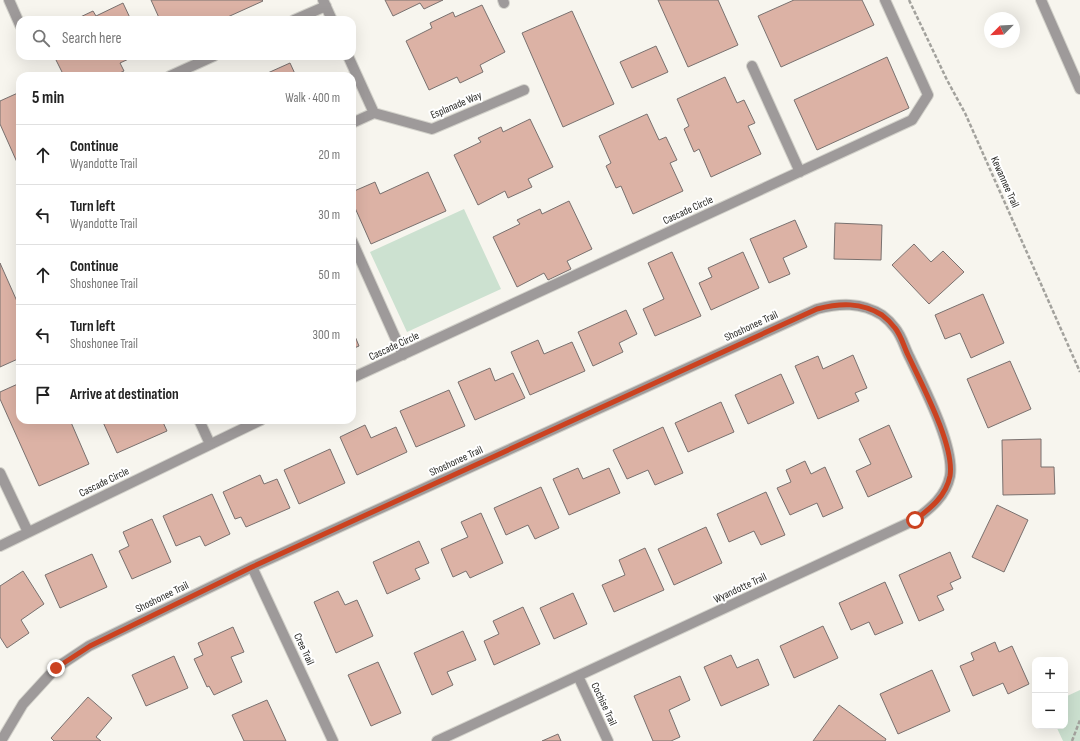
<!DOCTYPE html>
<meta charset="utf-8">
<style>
:root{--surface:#fff;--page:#f2f2f2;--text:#222;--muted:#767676;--line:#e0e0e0}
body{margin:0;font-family:"Sofia Sans Condensed",sans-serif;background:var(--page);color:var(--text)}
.controls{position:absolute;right:12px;bottom:12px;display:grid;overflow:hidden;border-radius:8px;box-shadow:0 4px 16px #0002}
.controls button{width:36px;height:36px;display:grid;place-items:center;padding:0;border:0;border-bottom:1px solid var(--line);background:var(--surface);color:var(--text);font:20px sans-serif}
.compass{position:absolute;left:984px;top:12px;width:36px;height:36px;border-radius:50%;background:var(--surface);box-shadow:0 4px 16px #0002;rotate:246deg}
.stop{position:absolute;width:12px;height:12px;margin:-9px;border:3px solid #cb4220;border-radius:50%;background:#fff}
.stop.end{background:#cb4220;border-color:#fff;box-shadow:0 1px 4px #0008}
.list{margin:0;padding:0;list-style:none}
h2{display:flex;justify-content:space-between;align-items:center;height:52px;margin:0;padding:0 16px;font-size:17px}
h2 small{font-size:13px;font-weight:400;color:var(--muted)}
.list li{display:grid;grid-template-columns:26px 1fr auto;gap:12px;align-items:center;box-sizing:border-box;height:60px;padding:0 16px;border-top:1px solid var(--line)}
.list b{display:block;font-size:15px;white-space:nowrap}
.list p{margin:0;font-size:13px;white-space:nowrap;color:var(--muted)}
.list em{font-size:13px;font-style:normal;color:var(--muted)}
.icon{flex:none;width:22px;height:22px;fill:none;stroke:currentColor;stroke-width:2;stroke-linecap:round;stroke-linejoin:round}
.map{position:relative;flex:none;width:1080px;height:741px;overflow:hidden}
.search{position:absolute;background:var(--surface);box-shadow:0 4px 16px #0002;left:16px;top:16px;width:340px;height:44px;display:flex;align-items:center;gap:10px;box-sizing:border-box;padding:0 14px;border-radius:12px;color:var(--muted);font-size:15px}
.panel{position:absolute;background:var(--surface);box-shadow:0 4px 16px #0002;left:16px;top:72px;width:340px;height:352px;border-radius:12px}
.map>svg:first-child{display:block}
</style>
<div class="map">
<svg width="1080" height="741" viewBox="0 0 1080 741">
<rect width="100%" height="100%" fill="#f7f5ee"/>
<path fill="#cce1d0" d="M464 209 501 289 407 332 370 252Z
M1080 690V741H1063L1056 726H1065V697Z"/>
<path fill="#dcb2a5" stroke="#79716f" d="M151 0H262L263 1 221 20H160Z
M385 0H443L424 9 420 3 393 16Z
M658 0H718L738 45 688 67Z
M794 0H862L874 25 781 67 758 16Z
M123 3 131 20H74L93 11 96 16Z
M482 5 505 52 480 65 483 72 460 83 457 77 429 90 406 41 432 28 430 23 453 12 455 17Z
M572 11 614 104 563 127 522 33Z
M656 46 668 72 632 88 620 62Z
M54 56H135L120 63 124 71 113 76H64Z
M887 57 909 108 817 150 794 100Z
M290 63 296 76H261Z
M725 77 737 103 744 100 755 123 748 126 761 154 711 177 699 149 694 152 684 129 689 126 677 99Z
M20 92V169L0 124V101Z
M647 114 659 140 666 137 677 160 670 163 683 191 633 214 621 186 616 188 606 166 611 163 599 136Z
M530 119 553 167 528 179 532 187 508 198 505 191 478 205 454 155 481 142 478 138 501 127 503 132Z
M428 172 446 211 371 244 352 201V192L375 182 380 194Z
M569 201 592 249 567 261 571 269 548 280 544 273 517 287 493 237 520 224 517 220 540 209 542 214Z
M795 220 807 247 783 258 790 274 769 283 750 239Z
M835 223 882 225 881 260 834 259Z
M914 244 931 262 943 251 964 272 929 304 892 265Z
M672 252 701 316 655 336 643 309 664 299 648 263Z
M743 252 759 288 711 310 699 283 712 277 708 268Z
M0 263 20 308V358L0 367Z
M983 294 1004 343 971 358 960 333 945 339 935 315Z
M626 310 637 334 619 343 623 352 593 366 578 332Z
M352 329 359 346 352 349Z
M538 340 544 354 572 342 585 371 530 395 511 352Z
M853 355 867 388 855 393 859 401 818 419 795 366 818 356 823 369Z
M1010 361 1031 409 988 428 967 379Z
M490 368 495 381 513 373 525 398 475 420 458 382Z
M781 374 794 403 748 424 735 395Z
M20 383V420H70L89 464 39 486 0 399V392Z
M449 390 465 426 416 447 400 411Z
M721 402 734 432 688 452 675 423Z
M102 420H162L167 431 117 453Z
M365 425 371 438 396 427 407 452 357 475 340 437Z
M889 425 912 477 868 497 856 471 871 464 859 439Z
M663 427 683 473 655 485 648 470 627 479 613 450Z
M1041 439V467H1054L1055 494 1003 495 1002 440Z
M330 449 345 483 299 504 284 470Z
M805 461 811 474 825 467 843 508 823 517 817 503 790 515 777 488 791 482 786 470Z
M578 468 583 479 609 468 620 493 569 515 553 479Z
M260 475 264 484 277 479 290 508 246 527 241 517 235 519 223 492Z
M541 487 559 528 535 539 528 525 506 535 494 508Z
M766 492 785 535 761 545 754 531 729 542 717 514Z
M212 494 230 534 205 546 200 536 176 546 163 516Z
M997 505 1028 520 1004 572 972 557Z
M481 513 503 563 470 578 466 571 453 577 441 549 468 537 461 522Z
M152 519 171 562 132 579 119 551 129 546 123 532Z
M706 527 722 563 674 585 658 549Z
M419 541 429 563 415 569 420 579 387 594 373 562Z
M645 548 664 590 614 612 602 585 625 575 619 560Z
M950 552 961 578 950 583 953 589 937 596 944 610 919 621 899 575Z
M92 554 107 587 60 608 45 575Z
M23 571 44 604 21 620 29 633 7 648 0 637V586Z
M885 582 903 623 875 635 869 622 851 630 839 603Z
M338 591 345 605 357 600 373 636 336 653 314 602Z
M573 593 587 624 554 639 540 608Z
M523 607 540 644 494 665 484 641 499 634 493 621Z
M823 626 838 658 794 678 780 646Z
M233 627 244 652 231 657 242 682 214 695 209 686 207 687 194 659 203 655 198 643Z
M463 631 476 660 447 672 453 685 432 695 414 653Z
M995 642 999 652 1012 646 1029 684 1008 694 1003 683 973 696 960 666 974 660 971 653Z
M731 655 737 668 758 659 769 685 721 706 704 667Z
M174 656 188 688 146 706 132 675Z
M378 662 401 713 371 726 348 675Z
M932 670 950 711 898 734 880 694Z
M680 676 690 700 669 710 680 737 671 741H653L634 696Z
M88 697 112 718 96 737 101 741H54L51 738Z
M267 700 286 741H244L232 715Z
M839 705 886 739 885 741H813Z
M558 734 561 741H542Z"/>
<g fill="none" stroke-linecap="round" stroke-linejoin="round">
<defs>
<path id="service" d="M9 0 20 25
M323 0 332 20
M503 0 504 3
M294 20 326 6
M348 56 374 113
M752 66 800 172
M170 76 214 56
M352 123 374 113 432 129 524 90
M352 241 403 355
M352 378 912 120 928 95 885 0
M199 420 210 444
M0 473 28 532
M0 546 261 420"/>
<path id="minor" d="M1041 0 1080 89
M252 567 333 741
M578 676 608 741
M1 741 23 704 56 668 89 646 252 567 817 309C840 303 861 302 882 315 886 318 892 324 895 328 902 336 905 349 910 358 923 386 955 446 950 476 946 496 931 508 915 520L437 741"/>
</defs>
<use href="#service" stroke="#d2d1ca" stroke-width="12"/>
<use href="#minor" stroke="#d2d1ca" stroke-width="12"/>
<path stroke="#a3a29d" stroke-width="2.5" stroke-dasharray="4 2" stroke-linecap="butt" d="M909 0 947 80 965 113 1080 372
M1072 741 1080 720"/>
<use href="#service" stroke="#9e9a9a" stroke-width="10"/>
<use href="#minor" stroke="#9e9a9a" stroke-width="10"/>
</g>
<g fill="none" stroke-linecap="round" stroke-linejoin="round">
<path stroke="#cb4220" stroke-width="5" d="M56 668 90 646 252 567 817 309C840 303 861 302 882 315 886 318 892 324 895 328 901 335 904 347 908 355 921 383 955 446 950 476 946 496 931 508 915 520"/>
</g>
<g text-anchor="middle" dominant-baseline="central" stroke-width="4" stroke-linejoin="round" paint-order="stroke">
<g font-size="11" fill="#2b2b28" stroke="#fff">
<text transform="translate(456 105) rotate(-23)">Esplanade Way</text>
<text transform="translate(1005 182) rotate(66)">Kewannee Trail</text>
<text transform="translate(688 210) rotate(-25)">Cascade Circle</text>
<text transform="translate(751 326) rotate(-25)">Shoshonee Trail</text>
<text transform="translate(394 346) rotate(-25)">Cascade Circle</text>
<text transform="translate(456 461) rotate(-25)">Shoshonee Trail</text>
<text transform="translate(104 482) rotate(-26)">Cascade Circle</text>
<text transform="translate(740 588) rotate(-25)">Wyandotte Trail</text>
<text transform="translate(162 597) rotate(-26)">Shoshonee Trail</text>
<text transform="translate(304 649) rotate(65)">Cree Trail</text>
<text transform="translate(604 704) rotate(65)">Cochise Trail</text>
</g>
</g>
</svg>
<div class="controls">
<button>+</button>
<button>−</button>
</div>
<svg class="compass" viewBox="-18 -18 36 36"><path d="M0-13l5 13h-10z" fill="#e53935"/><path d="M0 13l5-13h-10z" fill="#767676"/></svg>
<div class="stop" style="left:915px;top:520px"></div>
<div class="stop end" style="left:56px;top:668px"></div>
<div class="search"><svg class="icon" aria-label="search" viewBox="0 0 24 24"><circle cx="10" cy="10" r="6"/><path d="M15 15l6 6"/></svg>Search here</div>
<section class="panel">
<h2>5 min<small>Walk · 400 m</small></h2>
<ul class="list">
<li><svg class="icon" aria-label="ahead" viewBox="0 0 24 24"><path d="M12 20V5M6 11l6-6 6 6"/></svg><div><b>Continue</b><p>Wyandotte Trail</p></div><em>20 m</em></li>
<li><svg class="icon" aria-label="left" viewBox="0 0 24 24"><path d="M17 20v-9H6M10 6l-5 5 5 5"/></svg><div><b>Turn left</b><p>Wyandotte Trail</p></div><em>30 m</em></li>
<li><svg class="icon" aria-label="ahead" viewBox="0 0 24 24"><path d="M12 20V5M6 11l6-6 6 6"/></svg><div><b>Continue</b><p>Shoshonee Trail</p></div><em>50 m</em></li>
<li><svg class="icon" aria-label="left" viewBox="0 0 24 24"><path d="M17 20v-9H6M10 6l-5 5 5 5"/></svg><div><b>Turn left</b><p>Shoshonee Trail</p></div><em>300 m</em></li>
<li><svg class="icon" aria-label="arrive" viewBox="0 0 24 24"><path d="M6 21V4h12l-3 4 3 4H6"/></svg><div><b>Arrive at destination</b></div></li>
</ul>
</section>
</div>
